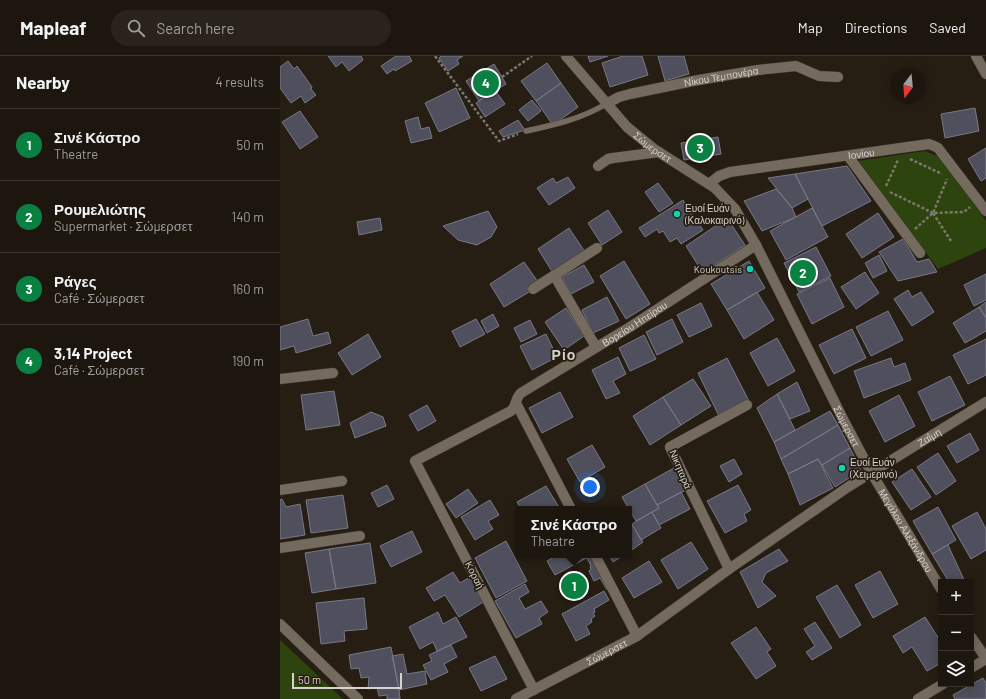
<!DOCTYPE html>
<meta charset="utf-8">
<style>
:root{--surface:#1c160e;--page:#29231c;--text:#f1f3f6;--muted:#a09f9e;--line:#3a352e;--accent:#0b8043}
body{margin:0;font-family:Barlow,sans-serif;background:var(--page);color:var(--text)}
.controls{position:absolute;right:12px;bottom:12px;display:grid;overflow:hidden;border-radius:0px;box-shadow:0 2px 10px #0003}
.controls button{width:36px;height:36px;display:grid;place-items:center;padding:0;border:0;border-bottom:1px solid var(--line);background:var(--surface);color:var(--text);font:20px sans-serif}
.compass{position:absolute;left:610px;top:12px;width:36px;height:36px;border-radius:50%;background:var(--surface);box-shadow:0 2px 10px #0003;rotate:196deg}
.scale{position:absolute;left:12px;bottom:10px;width:110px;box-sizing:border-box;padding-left:4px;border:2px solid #d7d2cb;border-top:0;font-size:11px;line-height:14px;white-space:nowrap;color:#d7d2cb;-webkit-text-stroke:3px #261e13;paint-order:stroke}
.you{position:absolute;left:310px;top:431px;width:14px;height:14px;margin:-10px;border:3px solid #fff;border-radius:50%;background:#1a73e8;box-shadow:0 0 0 6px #1a73e833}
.badge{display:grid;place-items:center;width:26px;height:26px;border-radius:50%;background:var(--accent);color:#fff;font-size:13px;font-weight:700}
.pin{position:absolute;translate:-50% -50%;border:2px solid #fff;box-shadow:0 1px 4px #0006}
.popup{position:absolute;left:236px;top:450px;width:116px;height:52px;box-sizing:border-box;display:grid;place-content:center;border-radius:0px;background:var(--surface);filter:drop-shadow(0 1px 3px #0005);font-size:13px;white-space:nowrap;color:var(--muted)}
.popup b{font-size:15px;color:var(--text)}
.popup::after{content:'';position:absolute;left:50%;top:100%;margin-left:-8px;border:8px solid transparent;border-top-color:var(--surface)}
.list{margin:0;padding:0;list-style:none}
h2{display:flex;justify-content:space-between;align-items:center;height:52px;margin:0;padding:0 16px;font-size:17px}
h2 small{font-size:13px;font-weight:400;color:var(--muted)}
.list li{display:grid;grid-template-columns:26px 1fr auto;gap:12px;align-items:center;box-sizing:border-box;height:72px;padding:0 16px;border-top:1px solid var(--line)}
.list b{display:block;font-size:15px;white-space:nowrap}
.list p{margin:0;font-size:13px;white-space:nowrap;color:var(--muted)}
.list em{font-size:13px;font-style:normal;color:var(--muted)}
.icon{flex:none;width:22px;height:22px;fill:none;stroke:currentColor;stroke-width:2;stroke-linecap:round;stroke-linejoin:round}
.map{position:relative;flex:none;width:706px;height:643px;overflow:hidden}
header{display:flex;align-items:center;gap:24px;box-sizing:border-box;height:56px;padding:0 20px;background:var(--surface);border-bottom:1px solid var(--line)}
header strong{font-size:19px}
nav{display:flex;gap:22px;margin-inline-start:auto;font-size:14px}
.search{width:280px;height:36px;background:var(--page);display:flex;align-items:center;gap:10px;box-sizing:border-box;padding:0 14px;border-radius:22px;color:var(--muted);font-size:15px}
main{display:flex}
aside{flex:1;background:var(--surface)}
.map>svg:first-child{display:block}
</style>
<header>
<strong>Mapleaf</strong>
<div class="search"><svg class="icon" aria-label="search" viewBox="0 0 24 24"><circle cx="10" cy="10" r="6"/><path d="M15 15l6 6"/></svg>Search here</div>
<nav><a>Map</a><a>Directions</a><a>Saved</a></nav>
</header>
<main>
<aside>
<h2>Nearby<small>4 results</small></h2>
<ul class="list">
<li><span class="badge">1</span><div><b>Σινέ Κάστρο</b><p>Theatre</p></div><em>50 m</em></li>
<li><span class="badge">2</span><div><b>Ρουμελιώτης</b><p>Supermarket · Σώμερσετ</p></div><em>140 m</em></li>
<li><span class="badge">3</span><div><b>Ράγες</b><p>Café · Σώμερσετ</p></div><em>160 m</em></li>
<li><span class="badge">4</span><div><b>3,14 Project</b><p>Café · Σώμερσετ</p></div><em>190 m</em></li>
</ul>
</aside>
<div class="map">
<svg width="706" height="643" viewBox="0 0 706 643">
<rect width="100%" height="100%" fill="#261e13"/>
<path fill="#2d440e" d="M645 95 660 101 706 165V192L658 213 578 105Z
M0 584 63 643H0Z"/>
<path fill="#504f5d" stroke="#797887" d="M48 0H81L83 4 69 15 62 6 56 11Z
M116 0H129L132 5 115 15 114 13 107 18 101 10Z
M161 0H183L177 4 179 8 168 15 159 2Z
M308 0H328L310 6Z
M343 0H362L368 19 330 31 322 7Z
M378 0H404L409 18 385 25Z
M8 5 14 13 17 10 32 31 31 33 36 39 25 47 21 40 11 47 0 32V11Z
M267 7 281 27 256 45 241 25Z
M214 8 226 28 199 45 186 25Z
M281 27 298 51 273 69 256 45Z
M176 32 190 62 159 76 145 47Z
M215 34 225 48 205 61 196 47Z
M252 44 261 55 248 65 239 54Z
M695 52 699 75 665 82 661 58Z
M20 55 38 81 20 93 2 66Z
M138 61 141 73 149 71 152 82 131 87 125 65Z
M238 64 245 74 223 81 219 75Z
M438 81 441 98 404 104 401 87Z
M706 92V122L701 125 688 103Z
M567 110 591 145 542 170 515 118Z
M515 118 528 143 512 152 488 122Z
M288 121 295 132 269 149 257 132 273 122 276 127Z
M378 127 393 147 379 156 365 136Z
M496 133 512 152 516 161 482 175 464 145Z
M403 144 423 174 401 188 397 182 390 186 383 175 379 177 377 173 365 181 359 172Z
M532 152 548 181 506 204 490 175Z
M328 154 342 176 322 189 308 167Z
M208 155 217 171 211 181 197 189 178 184 163 170Z
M598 157 614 181 582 202 566 178Z
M100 162 102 174 79 179 77 166Z
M447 162 465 189 423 217 406 190Z
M289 172 305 196 273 217 258 193Z
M623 183 637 206 649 203 657 216 618 225 599 196Z
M536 191 551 220 519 236 504 207Z
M599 199 607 215 593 222 585 207Z
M344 205 370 248 346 263 320 220Z
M469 205 485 232 447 254 431 228Z
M244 206 258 226 247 232 249 236 224 251 210 228Z
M304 209 314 226 291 238 282 221Z
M585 216 599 237 576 253 561 231Z
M706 218V244L694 250 684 229Z
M550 222 564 251 532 268 517 238Z
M628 234 632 241 641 236 654 256 632 270 614 243Z
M477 236 494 264 464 283 447 254Z
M327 241 339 265 313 277 302 254Z
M706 246V262L699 251Z
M421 247 432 270 409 281 397 259Z
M699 251 706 262V275L685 287 673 267Z
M286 252 304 280 284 294 265 266Z
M608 255 623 284 591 300 576 271Z
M213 258 219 270 207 277 201 265Z
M28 263 33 280 48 276 51 287 16 297 14 290 0 294V271Z
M196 263 205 278 180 291 172 275Z
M392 263 403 286 377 299 366 276Z
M250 264 257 278 241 286 234 272Z
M572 273 586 302 554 318 539 289Z
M88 278 101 301 72 319 58 297Z
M266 278 277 301 252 314 240 290Z
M364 279 376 303 350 315 339 292Z
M497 282 515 315 488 330 470 297Z
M706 283V319L688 328 673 299Z
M338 301 346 318 333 325 340 337 326 343 312 314Z
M447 302 469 345 439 360 418 317Z
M611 302 614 311 625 307 631 324 584 342 574 315Z
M670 320 685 349 652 365 638 336Z
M413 323 431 350 401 369 383 341Z
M517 326 530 355 510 363 497 338Z
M54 335 60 369 26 374 21 339Z
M280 336 293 361 262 377 249 352Z
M497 338 515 374 494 386 477 352Z
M619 339 635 370 605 386 589 355Z
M383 341 401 369 370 389 353 360Z
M147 349 156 365 138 375 129 359Z
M550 355 558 369 501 403 494 386Z
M91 356 103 361 106 370 75 382 70 367Z
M558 369 570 392 542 409 538 403 508 418 501 403Z
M690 377 699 394 677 407 667 390Z
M312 389 325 411 300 426 287 403Z
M570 392 581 414 555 431 542 409Z
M658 397 676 425 656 439 637 411Z
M454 403 462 418 449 426 440 410Z
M538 403 553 432 520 449 508 418Z
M394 412 406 434 377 449 365 428Z
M632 413 651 441 631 454 612 426Z
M365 428 379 452 356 465 342 441Z
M107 429 114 443 98 451 91 437Z
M458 429 471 454 464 458 467 465 445 477 427 445Z
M266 430 280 453H241L237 446Z
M188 433 198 447 176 462 166 448Z
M401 436 410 453 379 469 372 456 379 452 377 449Z
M63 439 68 472 31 477 26 444Z
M2 443 6 451 20 448 25 479 0 483V444Z
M210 444 219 459 208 465 213 473 195 484 181 461Z
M658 451 676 484 652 498 633 465Z
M372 456 381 472 361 484 352 468Z
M697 456 706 473V494L691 503 672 470Z
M349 464 363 486 349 496Z
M132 475 142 496 111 511 100 490Z
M226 485 247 525 216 542 195 502Z
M411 486 428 513 398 533 381 504Z
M90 487 96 527 56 533 49 493Z
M668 489 685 526H669L652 498Z
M49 493 56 533 32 537 25 497Z
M499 493 508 505 486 517 482 526 496 540 478 552 460 516Z
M277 499H310V500L275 519 267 505Z
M329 499H344L333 506Z
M310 500 328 533 327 534 320 522 314 525 309 515 311 513 310 511 311 510 307 502Z
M369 505 382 526 354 542 342 522Z
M600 515 618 548 593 562 575 529Z
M173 516 180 527 190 521 205 545 179 561 165 539 154 545 146 532Z
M245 528 249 536 239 542 245 553 261 545 268 556 259 562 262 568 236 582 215 545Z
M557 529 581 569 560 582 536 541Z
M324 535 329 544 314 553 315 556 313 557 315 560 311 563 312 566 306 570 310 578 296 585 282 558Z
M84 542 87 573 64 575 65 585 41 588 36 547Z
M158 556 163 568 176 561 187 581 157 595 153 586 140 593 129 571Z
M645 561 661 586V607L647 615 632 591 623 597 613 580Z
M535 566 552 592 532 604 526 596 535 590 524 573Z
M476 571 491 593 487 596 496 610 476 623 451 587Z
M171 589 177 601 164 608 168 616 151 624 143 609 152 605 149 599Z
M111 591 119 634 120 643H107V639L99 640 97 631 88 633 89 621 81 622 79 612 71 613 69 599Z
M123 598 127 618 145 615 147 628 119 634 112 600Z
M215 600 227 623 201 635 189 612Z
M703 622 706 627V643H675L673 639Z"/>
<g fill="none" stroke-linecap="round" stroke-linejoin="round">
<defs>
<path id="service" d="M246 75C274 69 301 63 326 48"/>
<g id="minor">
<path id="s1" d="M326 48 339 41 350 38 413 25 478 14 516 10 539 20 558 21"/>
<path d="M568 100 640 197"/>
<path d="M318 110 328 103 333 102 379 96"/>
<path id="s2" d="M429 128 439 120 450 116 649 88 654 90 658 92 706 155"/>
<path d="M274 219 316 291"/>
<path d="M253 233 317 192"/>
<path d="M0 323 53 317"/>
<path d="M236 347 291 453"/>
<path id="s3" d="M591 416 661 533"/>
<path d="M0 434 62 425"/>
<path d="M0 492 80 480"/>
<path d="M315 499 357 580"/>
<path d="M449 513 390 391 467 349"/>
<path d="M0 568 78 643"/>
<path d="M691 581 706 602"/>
<path d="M691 612 706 603"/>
<path id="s4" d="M254 634 135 405 231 355C237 350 235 342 241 337L350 271 476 189"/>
<path d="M638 643 663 628"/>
</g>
<g id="tertiary">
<path id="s5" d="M286 0 347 71 374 93 435 132 455 153 476 189 563 363 591 416"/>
<path d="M696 0 706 18"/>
<path id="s6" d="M236 643 357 580 449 513 568 431 706 346"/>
</g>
</defs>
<use href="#service" stroke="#3e3832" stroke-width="6"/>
<use href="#minor" stroke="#3e3832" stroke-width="11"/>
<use href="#tertiary" stroke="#3e3832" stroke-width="11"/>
<path stroke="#7d776e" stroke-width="2.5" stroke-dasharray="3 2" stroke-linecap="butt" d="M155 0 219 85 238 78
M222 21 252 0
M630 103 662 118
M606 130 618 104
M610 136 653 157
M635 173 653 157 667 123
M671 185 653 157 684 156 690 151"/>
<use href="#service" stroke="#746a5d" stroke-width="5.5"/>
<use href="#minor" stroke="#746a5d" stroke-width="10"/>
<use href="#tertiary" stroke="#746a5d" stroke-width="10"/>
</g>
<g fill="#10d5b4" stroke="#261e13" stroke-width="1.5">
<circle cx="397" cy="158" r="4"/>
<circle cx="470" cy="213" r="4"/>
<circle cx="562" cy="412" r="4"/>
</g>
<g text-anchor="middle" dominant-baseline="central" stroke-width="3.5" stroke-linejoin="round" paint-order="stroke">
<g font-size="10" fill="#d7d2cb" stroke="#261e13">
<text stroke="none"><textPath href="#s1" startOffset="119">Νίκου Τεμπονέρα</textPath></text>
<text stroke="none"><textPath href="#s5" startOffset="126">Σώμερσετ</textPath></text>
<text stroke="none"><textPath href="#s2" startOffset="157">Ιονίου</textPath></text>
<text stroke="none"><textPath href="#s4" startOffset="520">Βορείου Ηπείρου</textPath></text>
<text stroke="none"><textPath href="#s5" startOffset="474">Σώμερσετ</textPath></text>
<text stroke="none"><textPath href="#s6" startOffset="490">Ζαΐμη</textPath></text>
<text transform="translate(401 413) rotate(67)">Νικηταρά</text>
<text stroke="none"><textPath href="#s3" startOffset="68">Μεγάλου Αλεξάνδρου</textPath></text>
<text transform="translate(195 519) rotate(63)">Κοραή</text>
<text stroke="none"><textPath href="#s6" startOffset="102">Σώμερσετ</textPath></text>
</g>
<g font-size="10" fill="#d7d2cb" stroke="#261e13" text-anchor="start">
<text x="405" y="152">Ευοί Ευάν<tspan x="405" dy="12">(Καλοκαιρινό)</tspan></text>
<text x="462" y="213" text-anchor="end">Koukoutsis</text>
<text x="570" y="406">Ευοί Ευάν<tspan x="570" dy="12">(Χειμερινό)</tspan></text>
</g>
<g font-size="14" font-weight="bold" letter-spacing="1" fill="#d7d2cb" stroke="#261e13">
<text x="284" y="298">Ρίο</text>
</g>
</g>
</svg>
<div class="controls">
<button>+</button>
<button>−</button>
<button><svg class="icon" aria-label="layers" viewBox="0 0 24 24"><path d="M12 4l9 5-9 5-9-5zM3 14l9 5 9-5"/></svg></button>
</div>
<svg class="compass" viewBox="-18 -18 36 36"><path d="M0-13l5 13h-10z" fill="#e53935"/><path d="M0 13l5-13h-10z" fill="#a09f9e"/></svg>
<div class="scale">50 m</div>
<div class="you"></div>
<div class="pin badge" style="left:294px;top:530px">1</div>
<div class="popup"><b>Σινέ Κάστρο</b>Theatre</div>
<div class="pin badge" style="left:523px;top:217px">2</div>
<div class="pin badge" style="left:420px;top:92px">3</div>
<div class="pin badge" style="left:206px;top:27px">4</div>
</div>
</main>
